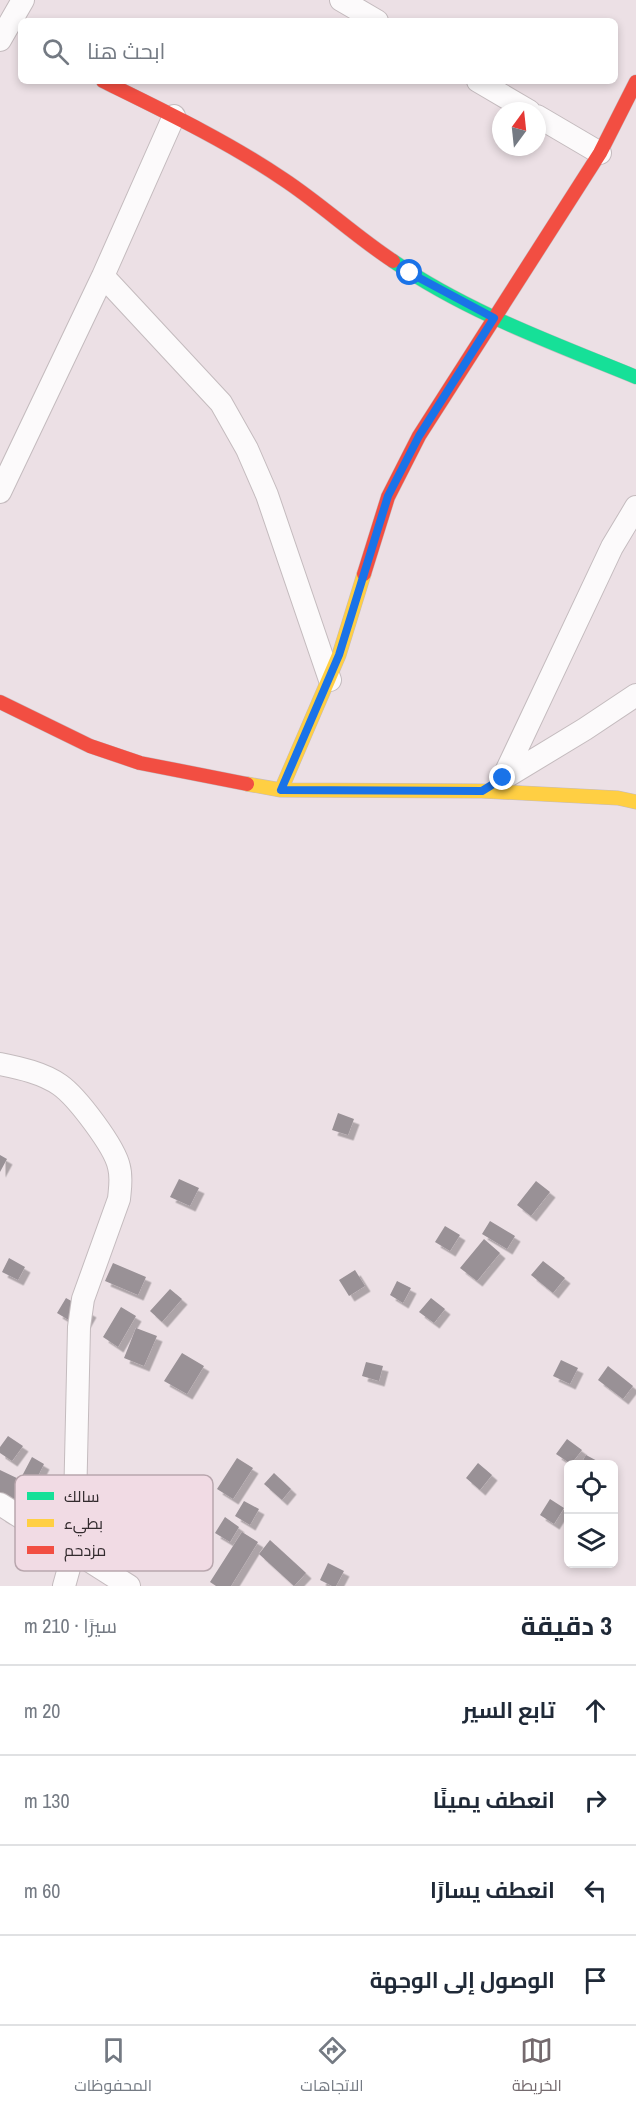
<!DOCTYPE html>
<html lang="ar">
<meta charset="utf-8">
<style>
:root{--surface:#fff;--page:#f2f2f3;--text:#1f2937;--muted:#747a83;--line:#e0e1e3;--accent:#746a6e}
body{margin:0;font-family:"Archivo Narrow",Cairo,sans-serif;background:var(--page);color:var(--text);direction:rtl}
.controls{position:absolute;right:18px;bottom:18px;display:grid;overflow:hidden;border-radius:9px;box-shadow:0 3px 9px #0003}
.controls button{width:54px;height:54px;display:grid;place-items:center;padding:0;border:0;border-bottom:2px solid var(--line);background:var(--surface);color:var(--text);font:30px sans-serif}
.compass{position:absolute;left:492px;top:102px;width:54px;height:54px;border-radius:50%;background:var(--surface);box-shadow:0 3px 9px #0003;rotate:15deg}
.stop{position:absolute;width:18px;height:18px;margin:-14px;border:4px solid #1a73e8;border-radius:50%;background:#fff}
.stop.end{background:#1a73e8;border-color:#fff;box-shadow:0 2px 6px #0008}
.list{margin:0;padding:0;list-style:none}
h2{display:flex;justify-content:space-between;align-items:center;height:78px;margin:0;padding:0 24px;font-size:26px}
h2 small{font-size:20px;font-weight:400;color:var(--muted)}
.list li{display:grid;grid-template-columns:39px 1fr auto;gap:18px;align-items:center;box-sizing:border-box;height:90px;padding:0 24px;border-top:2px solid var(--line)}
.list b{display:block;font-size:22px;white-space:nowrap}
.list em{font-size:20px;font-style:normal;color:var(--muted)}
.icon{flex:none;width:33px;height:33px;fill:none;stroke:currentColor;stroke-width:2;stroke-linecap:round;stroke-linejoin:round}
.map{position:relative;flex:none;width:636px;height:1586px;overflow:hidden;direction:ltr}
.search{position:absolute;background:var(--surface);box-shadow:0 3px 9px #0003;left:18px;right:18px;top:18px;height:66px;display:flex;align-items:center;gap:15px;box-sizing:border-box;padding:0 21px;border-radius:9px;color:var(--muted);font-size:22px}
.sheet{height:438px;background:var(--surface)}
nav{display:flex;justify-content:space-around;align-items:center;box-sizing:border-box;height:84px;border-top:2px solid var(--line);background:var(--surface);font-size:16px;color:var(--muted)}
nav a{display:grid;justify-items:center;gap:3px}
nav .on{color:var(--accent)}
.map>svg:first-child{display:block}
</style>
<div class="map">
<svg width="636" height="1586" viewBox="0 0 636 1586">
<defs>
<filter id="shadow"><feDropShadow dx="5.5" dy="5.5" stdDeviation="0" flood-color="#0004"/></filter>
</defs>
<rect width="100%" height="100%" fill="#ece0e5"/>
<path fill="#999196" filter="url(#shadow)" d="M338 1113 354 1119 348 1135 332 1130Z
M0 1155 7 1159 0 1172Z
M179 1179 199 1188 190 1206 170 1197Z
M536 1181 550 1192 531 1216 517 1205Z
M490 1221 515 1236 507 1249 482 1234Z
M445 1226 460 1235 450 1251 435 1242Z
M484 1239 500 1253 477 1281 460 1268Z
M9 1258 25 1267 18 1280 2 1272Z
M543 1261 565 1278 553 1293 531 1275Z
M113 1263 146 1277 138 1295 105 1281Z
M355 1270 365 1286 349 1296 339 1280Z
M397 1281 411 1288 403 1303 390 1295Z
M170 1289 182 1299 162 1322 150 1311Z
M66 1298 91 1312 82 1328 57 1313Z
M431 1298 445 1309 434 1323 419 1312Z
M121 1307 136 1316 118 1347 103 1337Z
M136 1328 157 1336 144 1366 124 1358Z
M182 1353 204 1366 187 1394 164 1381Z
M561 1360 578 1368 570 1384 553 1376Z
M366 1362 383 1366 379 1381 362 1376Z
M608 1366 633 1386 623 1399 598 1380Z
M8 1436 23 1446 12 1461 0 1453V1447Z
M567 1439 582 1450 571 1464 556 1454Z
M586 1455 603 1464H581Z
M32 1457 44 1464 35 1482 22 1476Z
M237 1458 253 1468 233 1499 217 1489Z
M478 1463 492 1475 480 1490 466 1478Z
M0 1470 23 1481 5 1519 0 1516Z
M274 1473 291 1489 282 1500 264 1484Z
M550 1499 564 1508 554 1524 540 1515Z
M244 1501 259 1509 250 1525 235 1516Z
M225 1517 239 1527 230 1542 215 1533Z
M242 1532 258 1542 231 1586H216L210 1582Z
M270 1540 306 1573 294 1586 259 1554Z
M328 1563 344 1571 336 1586H332L320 1580Z"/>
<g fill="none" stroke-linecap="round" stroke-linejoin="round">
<defs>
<path id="street" d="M341 0 377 21
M0 40 23 0
M478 81 529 111
M537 116 600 153
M103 276 221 403 247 449 267 495 330 680
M0 492 103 276 174 116
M503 778 612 547 636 507
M501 780 585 729 636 695
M0 1064C20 1068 43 1073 60 1085 77 1097 115 1147 119 1167 122 1178 120 1188 119 1199L83 1299 79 1327 74 1550 64 1586
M0 1504 129 1586"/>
<path id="fast" d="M393 261C467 312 553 343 636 377"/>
<path id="slow" d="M247 784 281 790 482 791 618 798 636 802
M281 790 339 655 364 574"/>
<path id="jam" d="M103 81C164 111 227 141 283 179 321 204 355 236 393 261
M364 574 388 497 419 436 600 153 636 82
M0 702 90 746 140 763 247 784"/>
</defs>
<use href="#street" stroke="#c4bbbe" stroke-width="24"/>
<use href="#fast" stroke="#c4bbbe" stroke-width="15"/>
<use href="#slow" stroke="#c4bbbe" stroke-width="15"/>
<use href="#jam" stroke="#c4bbbe" stroke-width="15"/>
<use href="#street" stroke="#fcfafb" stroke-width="22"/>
<use href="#fast" stroke="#16e098" stroke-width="14"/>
<use href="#slow" stroke="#ffcf43" stroke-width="14"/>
<use href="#jam" stroke="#f24e42" stroke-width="14"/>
</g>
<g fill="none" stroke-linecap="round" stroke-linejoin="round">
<path stroke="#1a73e8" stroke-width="8" d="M410 273 494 318 419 436 388 496 339 655 281 790 482 791 503 778"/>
</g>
<rect x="15" y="1475" width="198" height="96" rx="9" fill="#f1dbe4" stroke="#b8a6ad" stroke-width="1.5"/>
<rect x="27" y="1492" width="27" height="8" fill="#16e098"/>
<rect x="27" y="1519" width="27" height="8" fill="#ffcf43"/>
<rect x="27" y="1546" width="27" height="8" fill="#f24e42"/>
<g font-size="16" fill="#332b2e">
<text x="64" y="1502">سالك</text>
<text x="64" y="1529">بطيء</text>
<text x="64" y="1556">مزدحم</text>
</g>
</svg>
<div class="controls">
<button><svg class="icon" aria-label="locate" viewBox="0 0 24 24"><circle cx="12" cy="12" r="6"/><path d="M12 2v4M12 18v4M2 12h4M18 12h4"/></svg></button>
<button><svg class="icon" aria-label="layers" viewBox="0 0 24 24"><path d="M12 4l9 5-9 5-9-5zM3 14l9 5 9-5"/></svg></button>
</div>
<svg class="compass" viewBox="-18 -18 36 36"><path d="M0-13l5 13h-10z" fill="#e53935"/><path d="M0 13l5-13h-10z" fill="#747a83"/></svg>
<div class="stop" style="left:410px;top:273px"></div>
<div class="stop end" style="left:503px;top:778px"></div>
<div class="search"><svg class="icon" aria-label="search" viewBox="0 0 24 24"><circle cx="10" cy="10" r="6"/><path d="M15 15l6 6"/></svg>ابحث هنا</div>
</div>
<section class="sheet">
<h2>3 دقيقة<small>سيرًا · 210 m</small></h2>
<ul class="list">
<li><svg class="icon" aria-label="ahead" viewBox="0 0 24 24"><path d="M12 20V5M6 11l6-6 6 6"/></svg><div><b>تابع السير</b></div><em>20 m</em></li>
<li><svg class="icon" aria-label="right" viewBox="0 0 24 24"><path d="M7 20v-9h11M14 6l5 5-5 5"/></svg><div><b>انعطف يمينًا</b></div><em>130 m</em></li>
<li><svg class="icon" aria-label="left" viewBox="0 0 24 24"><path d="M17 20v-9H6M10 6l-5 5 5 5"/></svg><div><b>انعطف يسارًا</b></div><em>60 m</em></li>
<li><svg class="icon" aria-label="arrive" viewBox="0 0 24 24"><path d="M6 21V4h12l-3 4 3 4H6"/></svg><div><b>الوصول إلى الوجهة</b></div></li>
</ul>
</section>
<nav>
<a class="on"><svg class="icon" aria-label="map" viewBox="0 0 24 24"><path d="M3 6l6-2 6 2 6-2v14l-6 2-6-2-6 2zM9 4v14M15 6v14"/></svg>الخريطة</a>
<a><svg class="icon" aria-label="directions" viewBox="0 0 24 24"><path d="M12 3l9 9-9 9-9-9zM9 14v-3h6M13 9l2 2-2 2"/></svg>الاتجاهات</a>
<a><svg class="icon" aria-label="saved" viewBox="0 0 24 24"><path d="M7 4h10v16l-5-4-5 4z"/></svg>المحفوظات</a>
</nav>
